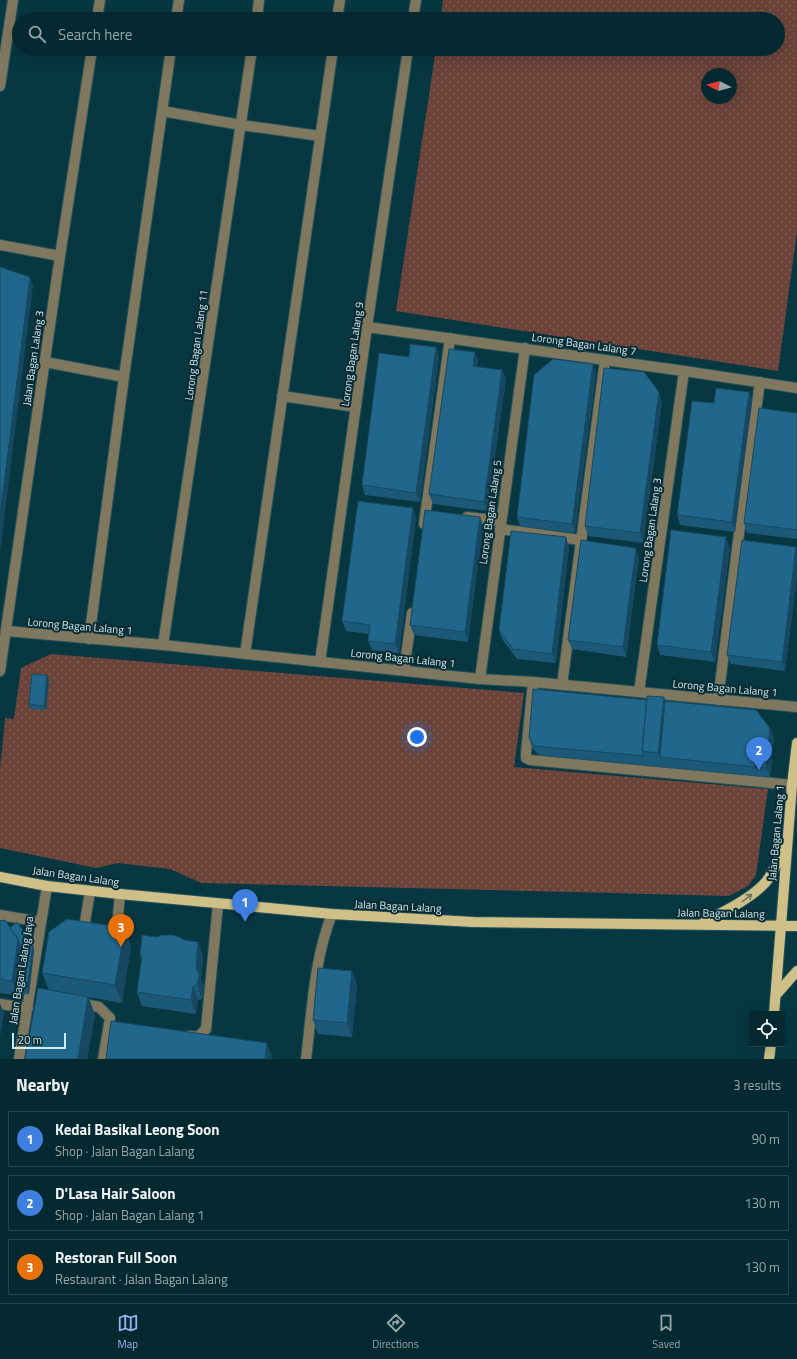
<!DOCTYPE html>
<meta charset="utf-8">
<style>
:root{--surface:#052931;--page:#13353d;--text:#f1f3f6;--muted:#97a6ab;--line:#26454d;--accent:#95b2f1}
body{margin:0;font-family:"Titillium Web",sans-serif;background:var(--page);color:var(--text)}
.controls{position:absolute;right:12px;bottom:12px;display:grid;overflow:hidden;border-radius:0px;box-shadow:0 4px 16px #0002}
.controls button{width:36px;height:36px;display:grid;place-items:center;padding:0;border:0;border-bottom:1px solid var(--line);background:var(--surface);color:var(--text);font:20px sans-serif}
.compass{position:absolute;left:701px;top:68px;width:36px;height:36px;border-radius:50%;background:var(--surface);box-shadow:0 4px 16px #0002;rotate:276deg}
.scale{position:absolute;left:12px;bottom:10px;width:54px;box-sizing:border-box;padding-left:4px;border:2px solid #cdeaf1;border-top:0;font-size:11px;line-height:14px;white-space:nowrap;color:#cdeaf1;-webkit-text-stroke:3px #0c2b32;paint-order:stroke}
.you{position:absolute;left:417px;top:737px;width:14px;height:14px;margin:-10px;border:3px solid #fff;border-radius:50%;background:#1a73e8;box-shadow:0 0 0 6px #1a73e833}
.badge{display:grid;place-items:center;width:26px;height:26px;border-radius:50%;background:var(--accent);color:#fff;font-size:13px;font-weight:700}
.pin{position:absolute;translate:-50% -33px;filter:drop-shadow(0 1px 2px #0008)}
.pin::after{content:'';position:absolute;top:21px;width:14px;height:12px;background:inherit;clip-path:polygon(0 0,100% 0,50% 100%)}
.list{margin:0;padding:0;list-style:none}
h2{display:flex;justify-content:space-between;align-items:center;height:52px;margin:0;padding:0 16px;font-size:17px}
h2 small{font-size:13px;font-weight:400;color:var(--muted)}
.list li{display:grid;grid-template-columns:26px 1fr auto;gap:12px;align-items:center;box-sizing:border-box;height:56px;margin:0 8px 8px;padding:0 8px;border:1px solid var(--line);border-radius:0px}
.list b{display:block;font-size:15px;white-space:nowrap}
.list p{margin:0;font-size:13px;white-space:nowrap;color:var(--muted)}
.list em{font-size:13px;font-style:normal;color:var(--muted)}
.icon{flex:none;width:22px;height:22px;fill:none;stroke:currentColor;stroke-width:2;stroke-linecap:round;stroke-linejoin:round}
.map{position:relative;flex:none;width:797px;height:1059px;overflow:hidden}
.search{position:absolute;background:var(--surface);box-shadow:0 4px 16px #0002;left:12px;right:12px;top:12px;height:44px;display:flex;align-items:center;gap:10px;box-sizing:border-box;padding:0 14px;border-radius:22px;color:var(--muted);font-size:15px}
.sheet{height:244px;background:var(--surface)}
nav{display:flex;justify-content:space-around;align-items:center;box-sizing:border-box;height:56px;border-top:1px solid var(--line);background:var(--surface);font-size:11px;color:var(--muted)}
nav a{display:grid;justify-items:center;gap:2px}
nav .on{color:var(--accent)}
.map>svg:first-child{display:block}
</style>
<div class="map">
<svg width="797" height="1059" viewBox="0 0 797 1059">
<defs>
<pattern id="grass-dots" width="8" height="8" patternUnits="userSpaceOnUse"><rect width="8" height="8" fill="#6b4339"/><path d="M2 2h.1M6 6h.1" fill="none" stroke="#7f5e56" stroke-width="1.8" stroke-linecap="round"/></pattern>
</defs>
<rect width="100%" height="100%" fill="#073741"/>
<path fill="url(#grass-dots)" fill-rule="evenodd" d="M443 0H797V232L778 371 396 311 436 49H778V19H441ZM707 74H731V98H707Z
M51 654 524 693 514 767 768 789 756 875 748 886 729 896 201 883 170 869 118 863 96 868 0 848V770L5 718 14 719 21 668Z"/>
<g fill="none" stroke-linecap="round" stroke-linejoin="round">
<defs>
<path id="minor" d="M97 19 100 0
M176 19 179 0
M257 19 259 0
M337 19 340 0
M413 19 416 0
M0 86 13 0
M162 111 241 125 320 136
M0 245 60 256
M367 327 684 371 797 388
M45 362 124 377
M282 396 356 407
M467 517 501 521
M424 524 450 338
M500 529 580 540
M7 631 163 645 480 679 533 682 797 707
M89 639 124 377 171 49
M163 645 252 49
M245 654 333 49
M320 662 367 327 408 49
M404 670 412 613
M0 671 60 256 92 49
M480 679 525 348
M533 682 526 753V758L530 760 792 785
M562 685 605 360
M639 692 684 371
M718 700 738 541 760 382
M0 915 41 922
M84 928 90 891
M105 931H112L117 926 120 894
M79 1003 99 1007 110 1018 103 1059
M0 1004 28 1008
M190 1036 198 1037 206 1029 218 904
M19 1059 47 886
M306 1059C312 1011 314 959 332 914"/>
<path id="major" d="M0 877 47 886 120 894 332 914 473 922 797 926
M703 923C722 912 747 901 763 885 773 876 778 859 784 846
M776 995 797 971
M774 1014 792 785 797 743
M769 1059 771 1044"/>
</defs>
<use href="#minor" stroke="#27545d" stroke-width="12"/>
<use href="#major" stroke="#27545d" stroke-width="12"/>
<use href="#minor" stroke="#7f785e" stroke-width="10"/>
<use href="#major" stroke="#cfc088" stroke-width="10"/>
</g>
<path fill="#1c5978" d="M436 347 439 357 420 502 365 495 362 485 409 357Z
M475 352 478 362 477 367 502 370 506 379 487 511 433 504 429 494Z
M593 364 596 374 575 533 520 526 517 517Z
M749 392 752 401 735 532 680 525 677 515 714 403Z
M662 402 643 543 588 536 585 526Z
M797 413V539L747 533 744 523Z
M416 517 399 653 372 650 368 641 369 634 346 631 342 621Z
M480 517 483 527 468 642 414 635 410 625Z
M569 547 556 663 517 659 502 639 499 630Z
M730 547 715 662 660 655 657 645Z
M797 549V577L785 671 731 664 727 655Z
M639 557 626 657 572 649 568 640Z
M49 680 46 710 30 709 29 704Z
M647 700 665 701 774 737 770 777 539 755 532 748 529 738Z
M0 921 10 928 33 945 34 950 29 994 17 995 0 993Z
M157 937 198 942 203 956 201 979 204 987V991L202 999 198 1000 196 1014 142 1006 137 992 141 960 140 955Z
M131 946 122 1003 89 997 95 1015 87 1059H25L49 990 42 973Z
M352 971 357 985 352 1037 318 1034 313 1020Z"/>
<path fill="#174861" d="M30 277 33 286 0 553V516Z
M436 347 439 357 420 502 416 493Z
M475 352 478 362 476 375 473 366Z
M593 364 596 374 575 533 572 524Z
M502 370 506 379 487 511 484 502Z
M659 392 662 402 643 543 640 533Z
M749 392 752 401 735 532 732 522Z
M413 508 416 517 399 653 395 644Z
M480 517 483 527 468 642 465 632Z
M566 537 569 547 556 663 552 654Z
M726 537 730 547 715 662 711 652Z
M796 547 797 549V577L785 671 782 662Z
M636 548 639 557 626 657 623 647Z
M47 675 49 680 46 710 44 706Z
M664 697 669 711 660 757 658 753Z
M770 728 774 737 770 777 766 768Z
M125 928 131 946 122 1003 115 985Z
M18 939 23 953 15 990 12 981Z
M198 942 203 956 201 979 204 987V991L202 999 197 985 196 969Z
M33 945 34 950 29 994 27 990Z
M352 971 357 985 352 1037 347 1023Z
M193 986 198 1000 196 1014 191 1000Z
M88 997 95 1015 87 1059H78Z
M0 1003 4 1014 0 1037Z
M267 1043 273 1059H265Z"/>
<path fill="#21678b" stroke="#174861" d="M0 267 30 277 0 516Z
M410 344 436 347 416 493 362 485 379 353 409 357Z
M449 349 475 352 473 366 502 370 484 502 429 494Z
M553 359 593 364 572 524 517 517 534 375Z
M604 368 644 372 659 392 640 533 585 526Z
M716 388 749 392 732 522 677 515 692 401 714 403Z
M759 408 797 413V530L744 523Z
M358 501 413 508 395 644 368 641 370 625 342 621Z
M425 510 480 517 465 632 410 625Z
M671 530 726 537 711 652 657 645Z
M511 531 566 537 552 654 513 649 499 630Z
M581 540 636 548 623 647 568 640Z
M742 540 796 547 782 662 727 655Z
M32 674 47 675 44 706 29 704Z
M533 689 647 700 642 751 644 756 535 746 529 738Z
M647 696 664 697 658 753 642 751Z
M665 701 756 710 770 728 766 768 660 757Z
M67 919 125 928 115 985 42 973 49 932Z
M5 920 18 939 12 981 0 979V921Z
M17 922 33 945 27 990H15L21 948 18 939 10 928Z
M142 935 157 937 162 935H173L179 937 184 940 198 942 196 969 199 973V977L197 985 193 986 191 1000 137 992 142 956 140 955Z
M318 968 352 971 347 1023 313 1020Z
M38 988 88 997 78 1059H25Z
M111 1021 267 1043 265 1059H106Z"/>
<defs><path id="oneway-shaft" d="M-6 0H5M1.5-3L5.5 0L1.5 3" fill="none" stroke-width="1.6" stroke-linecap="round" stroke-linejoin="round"/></defs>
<use stroke="#6e765d" href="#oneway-shaft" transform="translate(747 898) rotate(-38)"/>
<g text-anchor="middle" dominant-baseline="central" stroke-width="4" stroke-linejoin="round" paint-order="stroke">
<g font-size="11" fill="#cdeaf1" stroke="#0c2b32">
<text transform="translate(584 344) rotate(8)">Lorong Bagan Lalang 7</text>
<text transform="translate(196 345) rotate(-82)">Lorong Bagan Lalang 11</text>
<text transform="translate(352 354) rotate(-82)">Lorong Bagan Lalang 9</text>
<text transform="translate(33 358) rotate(-82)">Jalan Bagan Lalang 3</text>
<text transform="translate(490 512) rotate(-82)">Lorong Bagan Lalang 5</text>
<text transform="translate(650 530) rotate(-82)">Lorong Bagan Lalang 3</text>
<text transform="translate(80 626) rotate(5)">Lorong Bagan Lalang 1</text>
<text transform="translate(403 658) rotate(6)">Lorong Bagan Lalang 1</text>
<text transform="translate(725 688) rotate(5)">Lorong Bagan Lalang 1</text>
<text transform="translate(776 833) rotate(-85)">Jalan Bagan Lalang 1</text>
<text transform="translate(76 876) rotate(8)">Jalan Bagan Lalang</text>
<text transform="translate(398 906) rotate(3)">Jalan Bagan Lalang</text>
<text transform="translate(721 913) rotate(1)">Jalan Bagan Lalang</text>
<text transform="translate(21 970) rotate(-81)">Jalan Bagan Lalang Jaya</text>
</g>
</g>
</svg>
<div class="controls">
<button><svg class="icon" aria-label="locate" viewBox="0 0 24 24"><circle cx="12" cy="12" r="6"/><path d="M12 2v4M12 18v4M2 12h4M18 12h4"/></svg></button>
</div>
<svg class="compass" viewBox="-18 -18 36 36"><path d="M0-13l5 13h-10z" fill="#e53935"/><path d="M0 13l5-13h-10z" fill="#97a6ab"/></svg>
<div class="scale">20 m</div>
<div class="you"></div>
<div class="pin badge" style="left:245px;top:922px;background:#3f7fe0">1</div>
<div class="pin badge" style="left:759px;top:770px;background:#3f7fe0">2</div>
<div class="pin badge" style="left:121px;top:947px;background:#e8710a">3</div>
<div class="search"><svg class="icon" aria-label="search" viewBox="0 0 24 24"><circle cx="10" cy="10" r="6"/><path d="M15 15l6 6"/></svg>Search here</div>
</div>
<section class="sheet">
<h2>Nearby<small>3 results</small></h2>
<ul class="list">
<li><span class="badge" style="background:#3f7fe0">1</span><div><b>Kedai Basikal Leong Soon</b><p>Shop · Jalan Bagan Lalang</p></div><em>90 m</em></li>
<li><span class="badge" style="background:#3f7fe0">2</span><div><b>D'Lasa Hair Saloon</b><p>Shop · Jalan Bagan Lalang 1</p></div><em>130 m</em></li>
<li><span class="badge" style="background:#e8710a">3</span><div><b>Restoran Full Soon</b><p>Restaurant · Jalan Bagan Lalang</p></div><em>130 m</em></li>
</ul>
</section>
<nav>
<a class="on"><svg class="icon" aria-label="map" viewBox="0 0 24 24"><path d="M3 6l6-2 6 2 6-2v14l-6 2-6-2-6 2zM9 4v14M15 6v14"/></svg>Map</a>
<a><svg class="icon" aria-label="directions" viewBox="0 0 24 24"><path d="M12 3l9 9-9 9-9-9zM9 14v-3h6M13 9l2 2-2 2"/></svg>Directions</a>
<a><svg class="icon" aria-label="saved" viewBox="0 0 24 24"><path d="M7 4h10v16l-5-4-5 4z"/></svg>Saved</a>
</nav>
